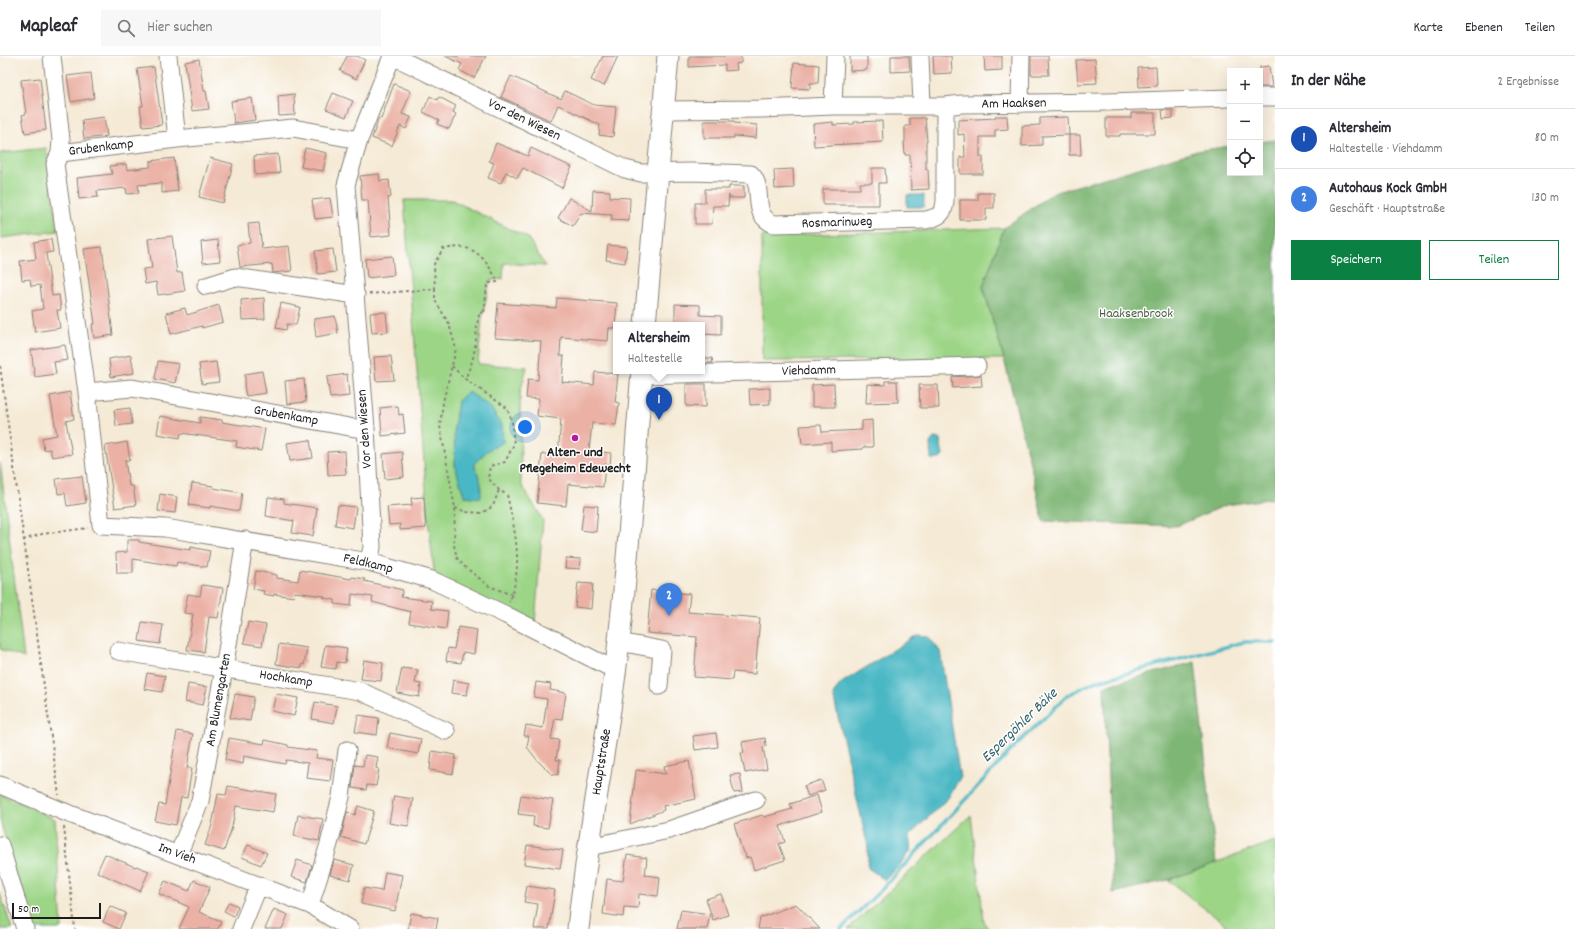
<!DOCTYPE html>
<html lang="de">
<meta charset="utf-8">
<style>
:root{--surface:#fff;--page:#f7f7f7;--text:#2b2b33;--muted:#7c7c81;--line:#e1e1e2;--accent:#0b8043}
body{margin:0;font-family:Dekko,sans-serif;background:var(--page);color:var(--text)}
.controls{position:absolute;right:12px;top:12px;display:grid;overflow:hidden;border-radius:0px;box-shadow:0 4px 16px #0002}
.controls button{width:36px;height:36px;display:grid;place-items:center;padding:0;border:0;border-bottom:1px solid var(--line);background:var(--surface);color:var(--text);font:20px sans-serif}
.scale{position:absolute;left:12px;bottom:10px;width:89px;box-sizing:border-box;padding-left:4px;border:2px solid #1c1c1c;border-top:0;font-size:11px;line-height:14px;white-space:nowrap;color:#1c1c1c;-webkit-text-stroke:3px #fff;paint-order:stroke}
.you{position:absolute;left:525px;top:371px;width:14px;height:14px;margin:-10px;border:3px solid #fff;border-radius:50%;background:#1a73e8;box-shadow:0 0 0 6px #1a73e833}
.badge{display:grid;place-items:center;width:26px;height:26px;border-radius:50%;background:var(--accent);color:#fff;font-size:13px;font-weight:700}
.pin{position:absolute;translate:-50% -33px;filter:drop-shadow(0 1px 2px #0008)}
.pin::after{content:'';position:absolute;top:21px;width:14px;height:12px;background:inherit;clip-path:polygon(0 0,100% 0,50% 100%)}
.popup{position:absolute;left:613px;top:266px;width:92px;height:52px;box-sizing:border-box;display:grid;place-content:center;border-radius:0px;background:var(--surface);filter:drop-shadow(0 1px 3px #0005);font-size:13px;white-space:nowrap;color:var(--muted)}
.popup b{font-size:15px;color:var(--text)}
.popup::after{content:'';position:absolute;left:50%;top:100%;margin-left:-8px;border:8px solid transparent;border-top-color:var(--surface)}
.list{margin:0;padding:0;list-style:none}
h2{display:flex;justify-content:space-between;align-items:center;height:52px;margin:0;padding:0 16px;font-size:17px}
h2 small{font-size:13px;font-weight:400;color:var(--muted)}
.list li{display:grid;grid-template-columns:26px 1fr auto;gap:12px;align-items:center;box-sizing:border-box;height:60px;padding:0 16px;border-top:1px solid var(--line)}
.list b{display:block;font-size:15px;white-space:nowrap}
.list p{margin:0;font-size:13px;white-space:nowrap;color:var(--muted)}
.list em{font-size:13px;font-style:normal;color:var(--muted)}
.actions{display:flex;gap:8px;padding:12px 16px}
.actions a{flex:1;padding:9px 0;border:1px solid var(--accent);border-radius:0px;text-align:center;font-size:14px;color:var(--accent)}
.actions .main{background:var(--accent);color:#fff}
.icon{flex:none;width:22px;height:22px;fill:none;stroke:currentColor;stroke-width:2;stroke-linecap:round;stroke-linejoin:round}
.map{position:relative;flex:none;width:1275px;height:873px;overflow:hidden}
header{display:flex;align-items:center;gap:24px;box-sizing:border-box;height:56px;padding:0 20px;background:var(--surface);border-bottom:1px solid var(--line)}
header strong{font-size:19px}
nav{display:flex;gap:22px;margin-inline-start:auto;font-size:14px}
.search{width:280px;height:36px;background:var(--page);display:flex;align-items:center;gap:10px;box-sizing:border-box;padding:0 14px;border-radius:0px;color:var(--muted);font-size:15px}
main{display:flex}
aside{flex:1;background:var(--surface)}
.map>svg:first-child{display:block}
</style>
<header>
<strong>Mapleaf</strong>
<div class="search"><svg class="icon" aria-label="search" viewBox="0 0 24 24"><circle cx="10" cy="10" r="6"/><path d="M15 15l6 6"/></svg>Hier suchen</div>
<nav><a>Karte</a><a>Ebenen</a><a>Teilen</a></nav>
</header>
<main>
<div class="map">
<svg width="1275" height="873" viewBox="0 0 1275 873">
<rect width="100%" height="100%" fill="#fff"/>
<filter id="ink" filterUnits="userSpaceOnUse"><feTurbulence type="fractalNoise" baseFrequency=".025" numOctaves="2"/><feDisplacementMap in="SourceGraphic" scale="8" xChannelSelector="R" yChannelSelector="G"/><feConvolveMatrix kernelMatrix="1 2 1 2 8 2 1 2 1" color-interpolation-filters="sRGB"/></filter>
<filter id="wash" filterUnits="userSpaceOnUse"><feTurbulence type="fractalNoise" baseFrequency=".012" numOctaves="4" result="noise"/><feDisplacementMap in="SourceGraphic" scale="16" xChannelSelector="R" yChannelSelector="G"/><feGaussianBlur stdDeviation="0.9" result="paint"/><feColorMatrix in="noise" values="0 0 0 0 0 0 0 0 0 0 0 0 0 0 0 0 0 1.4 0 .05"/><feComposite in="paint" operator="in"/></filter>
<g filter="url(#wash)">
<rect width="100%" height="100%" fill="#f5ead5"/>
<path fill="#9dd587" stroke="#5c7852" d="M46 92 58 175 1 182 0 97Z
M404 144H452L528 182 545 210 504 207 503 223 490 224 482 263 478 308 527 311 520 337 521 428 543 464 535 567 435 523 429 472Z
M1004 172 983 231 1004 303 762 305V180Z
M0 406 24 602 0 593Z
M0 738 55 763 62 873H32L0 764Z
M971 759 984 866 988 873H848Z
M1275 785V873H1231L1168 824Z
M0 837 12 873H0Z"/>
<path fill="#7eb674" stroke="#4d6948" d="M1275 84V442L1226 449 1177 470 1043 465 1031 411 1004 303 983 231 1004 172 1053 137 1197 95 1230 90V117H1260V86Z
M1195 606 1216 807 1168 824 1113 837 1104 630Z"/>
<path fill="#4ab7c4" stroke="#336a70" d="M907 139H924V151H907Z
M468 335 491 352 502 370 503 386 487 395 474 408 481 427V442L464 440 455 410 454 371 458 345Z
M934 382 940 383 943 399 940 403H931L930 387Z
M917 579 928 580 940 595 960 722 948 742 909 780 911 794 900 809 885 824 868 812V791L833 639 840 628Z"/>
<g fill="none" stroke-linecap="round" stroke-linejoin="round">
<path stroke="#4ab7c4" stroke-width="3.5" d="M841 873 883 832 1015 690 1068 639 1094 626 1244 586H1275"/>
</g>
<g id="blocks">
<path fill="#ebb1a5" d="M347 0H357L365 4 356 23 340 15Z
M445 0H486L474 22 459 14 462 8Z
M603 0H618L604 30 591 24Z
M689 0H741V7L736 8 737 14 725 15V9L689 11Z
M850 0H867V14L850 15Z
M891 0H909L910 15 891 16Z
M933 0H951L952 17 934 18Z
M984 0H1002V14L985 15Z
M1031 0H1048L1049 19H1031Z
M199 3 204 35H206L209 53 192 55 185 6Z
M1095 3 1097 27 1078 28 1076 4Z
M794 7 819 9 818 27H810V33L792 32Z
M1269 10 1272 31H1260V11Z
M154 11 162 69 143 71 140 50H143L137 13Z
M1156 11 1157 30 1139 31 1138 12Z
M91 17 94 42 71 46 67 20Z
M511 20 561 43 565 35 594 49 616 51 613 81 599 79 600 69 558 49 551 65 501 41Z
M40 22 46 74 25 77 22 59 26 58 21 24Z
M394 28 411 35 402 58 411 61 406 73 400 70 392 90 372 82 379 62 381 63Z
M333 37 353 45 346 61 326 53Z
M294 38 295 59 279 60 278 40Z
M430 40 437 44 439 41 456 50 453 56 456 58 449 73 437 68 439 64 423 56Z
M252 42 255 64 234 67 231 45Z
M1162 54H1173V62L1163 63Z
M1131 57H1155V78H1120V80H1106V62H1131Z
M995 60H1007L1008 73 995 74V81H980V101H983V118H960V101H965L964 78 958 79V64L995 62Z
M104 61 107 80 84 83 82 64Z
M1068 61 1069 79 1042 80V89L1022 90V70L1040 69V62Z
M910 62H925L927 85H926V113H928L929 133 911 134 910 99H905L904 86H905V70H910Z
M704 65H734V67L757 69 756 82 734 80V82H704Z
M882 65 883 86 814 90 813 68 833 66V69L854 68V66Z
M1069 79H1080L1081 99H1069Z
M496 87 528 100 531 92 572 111 562 132 523 112 517 122 506 116 501 127 488 122 494 107 489 105Z
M305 92 327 97 323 115 301 111Z
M278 98 280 117 255 119 254 100Z
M174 102 178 135 162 137V127L138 129 139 137 127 138 126 132 97 135 98 141 79 143 77 122 112 118 110 110 126 108 127 114 150 111V105Z
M210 102 233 108 223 147 199 141Z
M872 112H885L886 127H879V149H823V133H860V127H872Z
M793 113 794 132 775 133 774 114Z
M379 118 380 125 389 124 391 141 388 142 391 179 371 181 368 144H362L360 120Z
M729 130H744V142H729V139L728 150H713L712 168H695V147H705V133H729Z
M593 134 610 135V141L630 142 629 165 611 164 612 159 581 157 573 170 558 162 569 142 592 155Z
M978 137H994V152H986V164H960V144H978Z
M330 142 333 161 315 163 312 144Z
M259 167 262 193 289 190 292 215 273 217 272 208 240 211 237 189 250 187 248 168Z
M172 180 177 217 182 216 185 235 158 239 156 226 145 228 143 213 152 212 148 183Z
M51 183 53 196 46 197 52 240 59 239 61 254H57L60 272 35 276 32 255 43 253 40 229 31 230 30 223 22 224 20 205 36 203 34 186Z
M218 184 220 205 203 207 201 186Z
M608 189 627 191 625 207 606 204Z
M102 191 113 279 94 282 92 268H95L84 193Z
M333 193 336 216 318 218 315 195Z
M392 200 394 219 367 222 365 203Z
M264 242 265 263 242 264 241 244Z
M557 242 617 247 615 272H609L608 285 561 281 560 300H564L562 326 594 329 595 316 618 318 615 346 619 347 616 369 592 367 589 395 611 397 610 409 605 408 603 431 568 428 566 450 537 447 542 398 558 400 561 363 537 360 539 343 526 342 528 323 538 324 541 285 495 282 498 247 556 252Z
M281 247 300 251 296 269 287 268 286 274 276 272Z
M675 248 700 249V259L721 260V279L702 278V269H675Z
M219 249 223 266 202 272V270L171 278 166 257 185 252 187 259Z
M386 256 388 276 372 277 370 257Z
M335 260 338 277 316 281 314 263Z
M65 289 68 304 54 306 56 318 35 321 31 294Z
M131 299 134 317 111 321 109 303Z
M391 300 394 324 376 325 374 301Z
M702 302H712L713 307H702Z
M158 305 179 308 175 327 155 323Z
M216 306 219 326 202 328 199 308Z
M262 315 266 337 246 340 244 329 245 328V318Z
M347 318 349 340 330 342 327 321Z
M981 319 982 330 953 332 952 321Z
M304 323 306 346 287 348 285 325Z
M885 325H897L898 346 866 347 867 328 885 329Z
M686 328H706V351L686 350Z
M834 328 835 351H812V329Z
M919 329H938L939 352H920Z
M770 332V348L750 349 749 333Z
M70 336 74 363 66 365 72 398 52 401 50 393 44 394 42 382 57 379 50 340Z
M398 350 399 359 403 358 405 377 382 380 380 352Z
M130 352 132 368 116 370 114 354Z
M160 360 200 367V361L222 364V366L265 373 261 395 236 391 237 385 181 377 180 382 157 378Z
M872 364 873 391H863V393L831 395V386L802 388 800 370 821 369 822 376 862 374V365Z
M310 384 313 402 290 405 287 387Z
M127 386 130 404H125L129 430H133L136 449 115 452 105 390Z
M345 395 346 418 328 419 327 396Z
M402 396 404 421 385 423 383 398Z
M82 420 86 447 67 450 65 437 58 438 56 423Z
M192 427 213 430V432L242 437 239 455 210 450V452L189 449Z
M160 438 177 441 175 457 158 455Z
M268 441 284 443V447L317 452 313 480 292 477 294 465 266 460Z
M424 441 426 472 400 474V468L389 469 387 451 412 449 411 442Z
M338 449 356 451 353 472 335 469Z
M584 449 598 450 596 476 581 474Z
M127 484H139V486L190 494 191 491 210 495 207 511 177 506 176 510 133 503V517H117L116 497 127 496Z
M566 502 581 503 580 513 565 512Z
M300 514 351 523 352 521 365 523 364 525 403 534 401 541 432 545 431 553 448 555 446 573 409 567 411 556 372 546 373 541 352 538 351 550 335 548V544L324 542V540L295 536 294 541 274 538V540L263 538 264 535 253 533 256 515 277 519V522L298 525Z
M578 527 593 528 591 553 575 551Z
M202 529 223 532 218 562 209 561 204 596 187 594 193 558 184 557 188 538 200 540Z
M651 534 690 538 688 556 760 562 755 618 733 616 732 624 694 621 697 581 647 577Z
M142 566 163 569 160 588 139 585Z
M248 566 266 569 262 590 244 587Z
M458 571 477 574 474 598 463 596 461 607 446 605 448 592 454 593Z
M279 588 307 592 304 609 302 608V612L276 608Z
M325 589 347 592 345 607 337 606 336 613 321 611Z
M364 604 383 607 381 625 361 623Z
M402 612 418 614 415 627 421 628 419 641 397 637Z
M147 617 165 620 162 636 144 633Z
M453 624 469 627 467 639 451 637Z
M536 626 551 628 550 634 566 637 562 663 555 662 551 683 559 684 556 704H560L558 719 551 718 538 705 527 691 529 680H524L526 669 543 672 547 643 534 641Z
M188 628 207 631 203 649 185 646Z
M235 638 254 641 250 665 230 662Z
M276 638 298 642 294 660 272 655Z
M315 646 337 650 334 667 312 663Z
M358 659 379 662 377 679 355 676Z
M177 675 193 678 187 712H192L187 742 181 741 176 769 155 765 159 748 165 749Z
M390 677 421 683 418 698 387 692Z
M716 677 718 691 695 694 693 680Z
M229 682 264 688 265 684 288 689V691L317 695 316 702 333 704 330 725 306 722 308 707 286 704 285 708 244 700 243 708 225 704Z
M765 682 766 690 763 691 767 713 745 717 741 697H744L742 686Z
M432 695 456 699 453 718 430 714Z
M365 699 378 701 376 712 379 713 376 730 367 729 366 734 352 732 355 709 363 710Z
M689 705 696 743 663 750 664 754 630 768 636 714 666 718 664 710Z
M740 718 743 736 734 737 730 719Z
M821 724 825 734 808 740 804 730Z
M228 730 276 738 273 756 236 750 232 771 224 795 205 789 212 769 218 738 226 739Z
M521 739 553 744 548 772 533 770 534 760 518 758Z
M817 739 822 756 780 770 785 786 779 788 785 804 754 814 750 801 746 802 745 797H743L734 768 762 759 764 761 792 753 790 748Z
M394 740 413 743 408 770 389 767Z
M358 750 374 755 364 788 341 781 347 756 355 759Z
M298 759 323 763 319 785 294 780Z
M248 789 267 797 261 809 242 801Z
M527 789 563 794 560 813 524 808Z
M105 798 135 811 136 810 149 815 140 835 97 816Z
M627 799 647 802 645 819 660 821 658 840 639 838 638 852 624 851 623 861 603 858 607 823 623 825Z
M297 804 312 809 307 826 291 821Z
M334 804 354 809 350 824 330 819Z
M385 816 402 819 395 855 361 848 364 832 382 835Z
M194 824 210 831 199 856 221 865 218 873H179L189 851 159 838 165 825 189 835Z
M527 830 555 834 549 873H534L538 848 524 846Z
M721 838 728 859 713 864 706 843Z
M229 846 238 850 234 860 224 855Z
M796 848 820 873H758L760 862Z
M110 850 126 857 119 873 103 866Z
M274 853 288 859 282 873H265Z
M681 854 710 858 707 873H677Z
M411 857 438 862 436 873H408Z"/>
</g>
</g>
<g filter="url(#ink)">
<use href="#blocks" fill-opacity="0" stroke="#888378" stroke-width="1"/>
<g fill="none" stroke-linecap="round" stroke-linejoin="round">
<defs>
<path id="minor" d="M52 0 61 84 60 97
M168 0 177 83
M393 0 625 113 641 117 691 116 751 118C766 134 749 158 774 168L926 164C939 161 944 158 945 145V50
M920 0 922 49
M1260 41H1275
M1020 48 1021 0
M833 50 835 0
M663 54 761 53 833 50H945L962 48 1107 46 1230 42
M359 84 293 72 177 83 60 97 55 108 87 336 101 469 165 472 369 506 432 524 506 559 595 604 607 610 616 611
M206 230 235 221 356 239
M642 319 977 310
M87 336 132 332 355 372H366
M369 506 372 491 366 372 346 129 359 84 392 0
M619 586 662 594 659 630
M118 595 360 635 446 675
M0 729 62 755 310 849 350 873
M0 789 25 873
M589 791 669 774 756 744
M178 799 200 745 224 613 245 484
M310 849 329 788 341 741 347 694
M241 873 259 829"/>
<path id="major" d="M645 269 668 0
M578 873C587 785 605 698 616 610 628 512 634 413 642 315"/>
</defs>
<use href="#minor" stroke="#888378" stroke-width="19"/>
<use href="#major" stroke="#888378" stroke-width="23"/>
<path stroke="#888378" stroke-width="2" stroke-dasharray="3 3" stroke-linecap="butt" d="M435 233V244L449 268 456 293 443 346 440 370 455 452 454 489 457 502 465 511 489 530 512 539
M369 238 435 233 434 208 443 193C450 192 459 190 466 192 482 196 491 213 498 226L489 227 487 229 484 258 480 256C476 267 477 279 475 290 474 302 470 312 465 323
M0 310 59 739
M452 310 465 323 507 352 512 366 514 388 505 406 490 410 488 422 499 434 507 439C515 474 524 511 509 546
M455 452 467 456 482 457 493 450 499 434
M23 484 42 478 88 472
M64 771 75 873"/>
<use href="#minor" stroke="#fff" stroke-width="17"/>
<use href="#major" stroke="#fff" stroke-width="21"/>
</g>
</g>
<circle fill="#b5179e" stroke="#fff" stroke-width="1.5" cx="575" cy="382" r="4"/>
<g text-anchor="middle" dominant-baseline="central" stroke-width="3" stroke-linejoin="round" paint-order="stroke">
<g font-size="14" fill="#1c1c1c" stroke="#fff">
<text transform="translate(1014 48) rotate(-1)">Am Haaksen</text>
<text transform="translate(524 64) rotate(26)">Vor den Wiesen</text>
<text transform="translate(101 92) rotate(-7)">Grubenkamp</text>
<text transform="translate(837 167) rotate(-2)">Rosmarinweg</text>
<text transform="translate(809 315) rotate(-2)">Viehdamm</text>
<text transform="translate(286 360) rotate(10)">Grubenkamp</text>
<text transform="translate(365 373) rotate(-94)">Vor den Wiesen</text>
<text transform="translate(368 508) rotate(13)">Feldkamp</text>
<text transform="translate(286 623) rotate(9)">Hochkamp</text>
<text transform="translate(219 644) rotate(-80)">Am Blumengarten</text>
<text transform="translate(602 706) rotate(-81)">Hauptstraße</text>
<text transform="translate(177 798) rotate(20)">Im Vieh</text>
</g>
<g font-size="14" fill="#495d41" stroke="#fff">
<text x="1136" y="258">Haaksenbrook</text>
</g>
<g font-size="14" font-weight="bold" fill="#1c1c1c" stroke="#fff">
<text x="575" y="397">Alten- und<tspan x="575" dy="16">Pflegeheim Edewecht</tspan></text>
</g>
<g font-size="15" font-style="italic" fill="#316268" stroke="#fff">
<text transform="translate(1020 670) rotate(-44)">Espergöhler Bäke</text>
</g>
</g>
</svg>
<div class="controls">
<button>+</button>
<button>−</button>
<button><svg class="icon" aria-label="locate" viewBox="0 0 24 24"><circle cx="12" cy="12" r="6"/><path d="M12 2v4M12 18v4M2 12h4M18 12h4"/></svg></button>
</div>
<div class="scale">50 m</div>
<div class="you"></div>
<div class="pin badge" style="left:659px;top:364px;background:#1a4fb4">1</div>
<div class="popup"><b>Altersheim</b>Haltestelle</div>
<div class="pin badge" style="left:669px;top:560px;background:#3f7fe0">2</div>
</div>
<aside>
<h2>In der Nähe<small>2 Ergebnisse</small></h2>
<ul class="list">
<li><span class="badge" style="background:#1a4fb4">1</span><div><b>Altersheim</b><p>Haltestelle · Viehdamm</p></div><em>80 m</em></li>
<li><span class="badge" style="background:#3f7fe0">2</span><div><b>Autohaus Kock GmbH</b><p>Geschäft · Hauptstraße</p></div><em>130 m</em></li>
</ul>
<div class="actions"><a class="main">Speichern</a><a>Teilen</a></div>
</aside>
</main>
